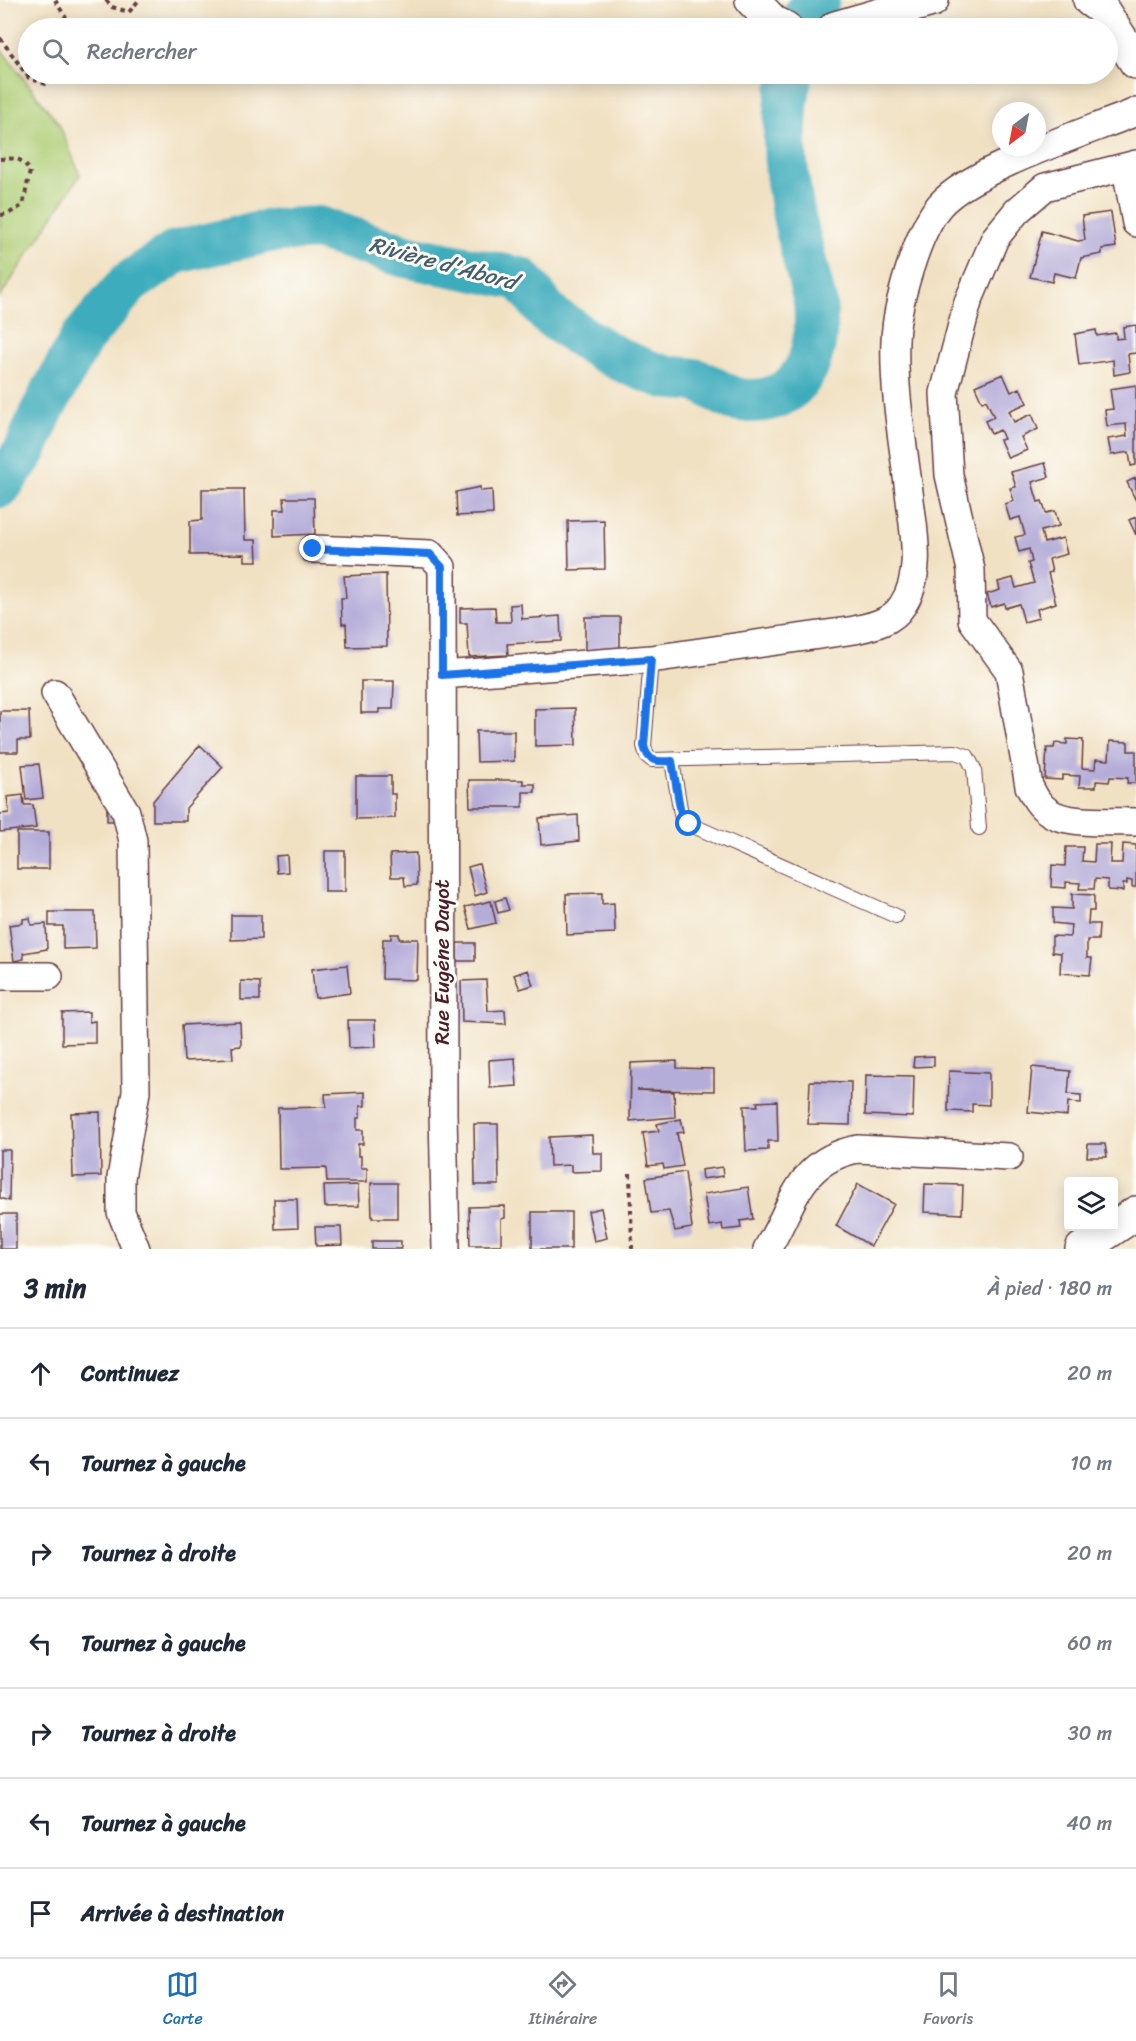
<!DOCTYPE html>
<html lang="fr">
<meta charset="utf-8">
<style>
:root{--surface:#fff;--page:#f2f2f3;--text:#1f2937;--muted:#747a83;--line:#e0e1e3;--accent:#1f6fb2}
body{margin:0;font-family:Sriracha,sans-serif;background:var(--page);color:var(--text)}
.controls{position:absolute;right:18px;bottom:18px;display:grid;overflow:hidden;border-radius:6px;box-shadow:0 3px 15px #0003}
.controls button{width:54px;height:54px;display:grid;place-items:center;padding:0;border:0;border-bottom:2px solid var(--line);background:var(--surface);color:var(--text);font:30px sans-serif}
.compass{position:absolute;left:992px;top:102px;width:54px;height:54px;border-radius:50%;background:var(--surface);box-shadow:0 3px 15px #0003;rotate:212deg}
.stop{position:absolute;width:18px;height:18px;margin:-14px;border:4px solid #1a73e8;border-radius:50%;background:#fff}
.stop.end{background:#1a73e8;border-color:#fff;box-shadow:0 2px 6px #0008}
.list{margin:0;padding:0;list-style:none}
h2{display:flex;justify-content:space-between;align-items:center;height:78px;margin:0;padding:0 24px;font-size:26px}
h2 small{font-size:20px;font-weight:400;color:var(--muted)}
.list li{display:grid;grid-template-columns:39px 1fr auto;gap:18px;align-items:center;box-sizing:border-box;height:90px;padding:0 24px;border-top:2px solid var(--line)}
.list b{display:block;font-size:22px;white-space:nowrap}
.list em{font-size:20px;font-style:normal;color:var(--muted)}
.icon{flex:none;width:33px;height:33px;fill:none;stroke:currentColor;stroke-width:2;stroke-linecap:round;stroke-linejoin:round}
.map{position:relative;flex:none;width:1136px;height:1249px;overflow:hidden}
.search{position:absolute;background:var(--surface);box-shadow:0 3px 15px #0003;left:18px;right:18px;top:18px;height:66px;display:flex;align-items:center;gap:15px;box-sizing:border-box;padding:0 21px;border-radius:33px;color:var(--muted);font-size:22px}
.sheet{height:708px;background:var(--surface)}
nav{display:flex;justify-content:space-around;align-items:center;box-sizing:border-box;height:84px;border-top:2px solid var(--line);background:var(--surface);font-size:16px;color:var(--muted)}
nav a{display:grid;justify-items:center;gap:3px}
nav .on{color:var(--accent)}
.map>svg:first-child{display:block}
</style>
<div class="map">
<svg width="1136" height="1249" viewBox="0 0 1136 1249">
<rect width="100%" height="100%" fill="#fdfcf7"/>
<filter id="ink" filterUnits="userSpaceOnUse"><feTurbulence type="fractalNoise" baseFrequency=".0167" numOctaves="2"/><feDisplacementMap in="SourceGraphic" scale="12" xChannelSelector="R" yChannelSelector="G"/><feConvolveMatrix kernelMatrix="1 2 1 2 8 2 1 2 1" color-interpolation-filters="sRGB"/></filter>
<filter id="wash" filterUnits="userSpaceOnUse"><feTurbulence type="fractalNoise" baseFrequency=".008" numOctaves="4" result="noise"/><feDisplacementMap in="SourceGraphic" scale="24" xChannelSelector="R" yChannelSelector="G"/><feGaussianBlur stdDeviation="1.35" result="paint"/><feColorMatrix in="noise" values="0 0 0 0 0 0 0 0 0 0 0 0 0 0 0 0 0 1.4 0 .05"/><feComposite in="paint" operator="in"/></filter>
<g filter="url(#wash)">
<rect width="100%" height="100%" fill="#f1e1c3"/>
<path fill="#aecd74" stroke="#7c7650" stroke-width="1.5" d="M0 48 59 124 80 175 0 297Z"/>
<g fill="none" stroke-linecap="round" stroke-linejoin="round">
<path stroke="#3eacbc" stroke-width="44" d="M805 14 818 0
M0 486 25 451 42 411 82 338 129 283 176 252 269 231 318 228 405 256 521 279C531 290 538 301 547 312 552 319 562 323 569 328 601 351 624 364 662 376 674 380 687 377 698 381 713 386 724 398 740 400 803 408 820 354 815 302 795 220 774 159 791 74"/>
</g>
<g id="blocks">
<path fill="#b5add9" d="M1111 212 1116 247 1102 249V254L1081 258 1076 278 1054 273 1052 282 1030 277 1042 231 1078 241 1085 240 1082 216Z
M1136 325V353L1128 354 1130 372 1114 375 1113 360 1079 365 1075 334 1096 330 1097 336 1116 333V339L1124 338 1123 327Z
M1003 374 1011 392 1020 388 1027 403 1009 411 1014 422 1032 414 1038 429 1021 437 1027 450 1008 458 1000 440 1004 439 1000 430 991 434 985 421 994 417 986 400 982 402 975 386Z
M1136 385V465L1131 466 1129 452 1111 455 1108 439 1127 436 1126 424 1107 426 1105 410 1113 409 1110 389Z
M1045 463 1049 477 1032 482 1038 502 1042 501 1046 513 1055 511 1059 526 1041 531 1044 543 1063 538 1067 554 1049 559 1052 572 1048 573 1056 603 1037 609 1039 618 1024 622 1019 604 1005 608 1004 603 991 607 987 594 1000 590 998 582 1013 578 1016 588 1034 583 1028 563 1032 562 1029 549 1019 552 1015 537 1025 535 1020 517 1010 520 1005 504 1014 501 1010 488 1016 487 1011 472Z
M1136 478V501L1127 482Z
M480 487V491L492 490 493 514 457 516 456 492Z
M202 489H244L245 540H256L257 561H245V554L190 555V521L202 520Z
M284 498H314L315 534 274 536V510H285Z
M1136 517V535L1129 520Z
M604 520 605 569 569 570 568 521Z
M386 574 387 646 347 647 346 624H342L341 598H346L344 576Z
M521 604 522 619 560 616 561 641 507 644 508 655 469 657 467 623H460V608L495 607 496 622H511L510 605Z
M585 617H620V650H585Z
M361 681H394L393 709H379V713H361Z
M575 708 576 745 535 746V709Z
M0 711H29L30 740H18V752H0Z
M476 731H514V761L477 762Z
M1067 739 1083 740 1082 768 1095 769 1096 759 1109 760 1110 741 1128 742V751H1136V783H1127L1128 778 1110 777 1109 782 1096 781V787H1079L1080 776 1062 775V780L1045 779 1047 748H1054L1055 743 1067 744Z
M200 745 223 767 186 808V821H153V801Z
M39 764 43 798 26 800 22 765Z
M356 776H391V794H395V818L356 819Z
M469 780H523V784H535V792H523V807H470Z
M23 795 24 805H33L36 828 0 832V814L9 813 7 797Z
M118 808V821H107V809Z
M578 815 579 841 541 845 539 818Z
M17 832H49V869H17Z
M1095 844H1111L1110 863H1122L1123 844 1136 845V887H1132V881L1127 880V884H1123V891L1108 890V880L1095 879 1094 889H1079L1080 883 1066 882V888L1051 887 1052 865 1065 866 1066 847H1083L1082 861 1094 862Z
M325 851H345V892H325Z
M416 853 417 885 405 886 404 877H391L390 854Z
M287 855 288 872 277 873 276 856Z
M479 864 487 892 475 896 468 867Z
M602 893V904L614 903 615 933 567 935 566 894Z
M1072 894 1094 895V911H1089L1088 924H1099L1098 940H1087V958H1092L1090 975 1060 973 1061 953 1052 952V936L1070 937 1071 925 1053 923V908L1072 909Z
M505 898 509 910 498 913 495 901Z
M491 901 496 923 471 929 465 907Z
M49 912H95L96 948 63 949V926H49Z
M231 915H261V939L231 940Z
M30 918 31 925 46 924 47 949 23 953 24 959 14 961 9 925 23 923V919Z
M391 934H399V939H418L417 980 382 979 383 939H391Z
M457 943H475V961H457Z
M347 965 350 993 315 998 312 969Z
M528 970 533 985 520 989 514 975Z
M486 980 488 1011 505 1010 506 1024 462 1022 461 981Z
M241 981 260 982V1000H241Z
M89 1012V1022L95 1021V1043L62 1044V1013Z
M348 1020H375L376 1047 349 1048Z
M240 1022 241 1046 232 1047 233 1059 184 1061 182 1025Z
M934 1056V1066L913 1067 914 1057Z
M515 1058 517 1086 490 1088 489 1060Z
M677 1061V1068L714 1069V1091L637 1090 674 1092 675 1117 630 1121 631 1063Z
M1032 1067 1070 1071 1068 1094 1081 1095V1103L1068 1102 1067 1116 1028 1112Z
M949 1071 989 1073V1105L972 1104V1112L948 1111Z
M866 1075 914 1076 913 1117 865 1115Z
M810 1081 851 1082 850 1125 808 1124Z
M365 1092V1106H360V1118H357V1130H363V1144H358V1156H361V1168H367V1182H327L326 1168 279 1169 278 1108 326 1107 325 1094Z
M777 1101 778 1141H768V1150L746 1151 744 1106H758L757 1102Z
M100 1112 101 1176 73 1177 71 1113Z
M681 1119 684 1132 677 1133 683 1166 664 1169 663 1164 648 1166 643 1133 659 1131 657 1124Z
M474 1124H498L499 1185H475Z
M592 1135 593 1153H602V1171L571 1172V1165L550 1166 549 1137Z
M1088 1144H1105L1107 1157H1087Z
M0 1150H10L9 1201 0 1198Z
M722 1167 723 1176 702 1179 701 1170Z
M685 1172 692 1228 675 1231 669 1211 651 1213 646 1178Z
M371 1183H397V1218H372Z
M858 1184 894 1204 871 1246 836 1226Z
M925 1184 963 1185 962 1214 924 1212Z
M358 1185 359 1206 325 1207 324 1186Z
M748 1187 753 1219 740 1221 741 1228 723 1230 722 1224 709 1226 704 1194Z
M274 1199H297L298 1228 275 1229Z
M505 1206V1218L501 1219V1245H470L469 1207Z
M601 1208 607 1238 594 1241 588 1211Z
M532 1212H571V1249H532Z
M0 1214H16V1249H0Z
M315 1227H341L342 1245 316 1246Z
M372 1241H401V1249H372Z"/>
</g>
</g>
<g filter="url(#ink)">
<use href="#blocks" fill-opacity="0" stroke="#633c42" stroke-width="1.5"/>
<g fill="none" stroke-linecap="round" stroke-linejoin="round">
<defs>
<path id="service" d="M651 659 644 746 647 756 652 760 955 752 967 756 974 769 979 828
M672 761 681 814 683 820 689 824 896 916"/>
<path id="minor" d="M1136 164 1045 187 1017 211 995 238 968 302 944 393 949 475 971 570 972 620 1009 671 1029 786C1034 796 1039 806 1049 812 1067 825 1113 821 1136 822
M1126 168 1136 223
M313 549 430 554 442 567 443 1113 446 1249
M442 675 651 659 855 630C872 626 892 622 902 606 923 576 914 533 910 500 904 448 893 393 895 341 896 306 917 232 940 205 973 168 1087 132 1136 112
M55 693 126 812 133 841 136 1092 121 1178V1212L136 1249
M0 976H49
M767 1249C794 1205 798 1160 858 1149L1009 1157"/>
<path id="tertiary" d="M752 0 773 22 785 28
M1090 0 1101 8 1136 62
M835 28 932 0"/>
<path id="trunk" d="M1082 1249 1136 1213"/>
</defs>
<use href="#service" stroke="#633c42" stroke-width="16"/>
<use href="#minor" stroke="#633c42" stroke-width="30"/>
<use href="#tertiary" stroke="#633c42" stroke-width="36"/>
<use href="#trunk" stroke="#633c42" stroke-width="36"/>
<path stroke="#633c42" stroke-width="4" stroke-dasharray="4.5 4.5" stroke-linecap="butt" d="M55 0 72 28
M106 0 112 7 129 12 139 0
M0 38 29 78 46 84 71 74
M0 159C16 158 21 157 30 171L23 205 8 214 0 215
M630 1173 632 1249"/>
<use href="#service" stroke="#fff" stroke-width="14"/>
<use href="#minor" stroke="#fff" stroke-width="27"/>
<use href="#tertiary" stroke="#fff" stroke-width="33"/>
<use href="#trunk" stroke="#fff" stroke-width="33"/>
</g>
</g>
<g fill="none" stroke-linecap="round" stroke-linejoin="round" filter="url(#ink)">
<path stroke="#1a73e8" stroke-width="8" d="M313 549 430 554 442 567V675L651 659 644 746C648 762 656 762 672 761L681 814 683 820 689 824"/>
</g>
<g text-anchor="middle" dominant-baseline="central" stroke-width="6" stroke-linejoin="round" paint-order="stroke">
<g font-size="21" fill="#4a1f2b" stroke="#fdfcf7">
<text transform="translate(442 962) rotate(-90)">Rue Eugéne Dayot</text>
</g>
<g font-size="22" font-style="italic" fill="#455e6c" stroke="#fdfcf7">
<text transform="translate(443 263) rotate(15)">Rivière d'Abord</text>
</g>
</g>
</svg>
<div class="controls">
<button><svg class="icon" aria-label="layers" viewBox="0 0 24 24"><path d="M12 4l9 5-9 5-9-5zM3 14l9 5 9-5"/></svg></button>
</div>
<svg class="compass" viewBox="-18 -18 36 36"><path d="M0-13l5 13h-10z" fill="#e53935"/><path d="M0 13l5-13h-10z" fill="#747a83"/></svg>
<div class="stop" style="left:689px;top:824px"></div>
<div class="stop end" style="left:313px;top:549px"></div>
<div class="search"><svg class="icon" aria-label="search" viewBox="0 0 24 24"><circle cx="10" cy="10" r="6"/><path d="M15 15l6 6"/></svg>Rechercher</div>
</div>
<section class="sheet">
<h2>3 min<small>À pied · 180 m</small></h2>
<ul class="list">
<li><svg class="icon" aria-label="ahead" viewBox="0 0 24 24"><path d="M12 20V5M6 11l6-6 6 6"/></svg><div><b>Continuez</b></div><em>20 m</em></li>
<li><svg class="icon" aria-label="left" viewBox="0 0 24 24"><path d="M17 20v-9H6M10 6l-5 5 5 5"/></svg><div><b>Tournez à gauche</b></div><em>10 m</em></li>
<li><svg class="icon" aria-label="right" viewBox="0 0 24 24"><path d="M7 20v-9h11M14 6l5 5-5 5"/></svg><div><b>Tournez à droite</b></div><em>20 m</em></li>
<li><svg class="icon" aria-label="left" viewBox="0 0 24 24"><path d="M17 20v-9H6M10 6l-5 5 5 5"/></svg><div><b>Tournez à gauche</b></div><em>60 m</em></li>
<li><svg class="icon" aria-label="right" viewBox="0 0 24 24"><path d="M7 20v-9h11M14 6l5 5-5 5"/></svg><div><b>Tournez à droite</b></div><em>30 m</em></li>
<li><svg class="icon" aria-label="left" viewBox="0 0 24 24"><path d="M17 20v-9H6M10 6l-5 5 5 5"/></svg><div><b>Tournez à gauche</b></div><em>40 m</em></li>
<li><svg class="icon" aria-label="arrive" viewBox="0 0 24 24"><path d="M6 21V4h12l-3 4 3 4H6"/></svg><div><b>Arrivée à destination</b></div></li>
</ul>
</section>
<nav>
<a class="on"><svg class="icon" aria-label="map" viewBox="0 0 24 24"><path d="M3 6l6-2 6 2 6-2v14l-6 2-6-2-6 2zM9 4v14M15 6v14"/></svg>Carte</a>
<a><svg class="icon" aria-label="directions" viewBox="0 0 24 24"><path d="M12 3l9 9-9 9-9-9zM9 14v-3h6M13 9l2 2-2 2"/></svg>Itinéraire</a>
<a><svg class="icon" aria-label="saved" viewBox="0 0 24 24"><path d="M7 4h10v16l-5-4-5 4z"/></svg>Favoris</a>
</nav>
